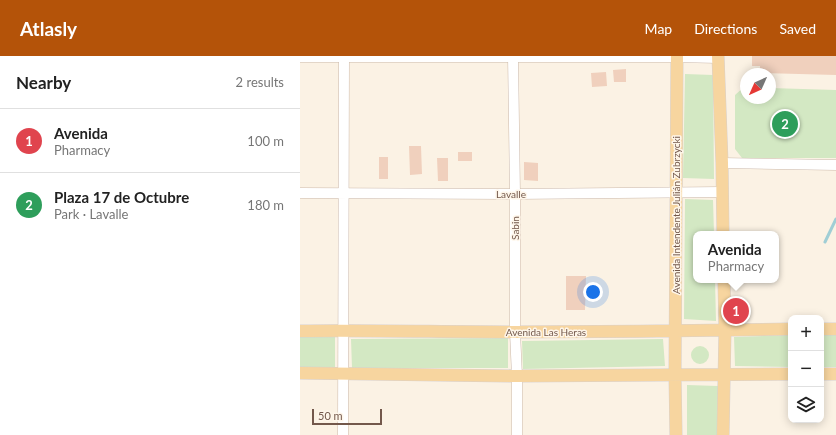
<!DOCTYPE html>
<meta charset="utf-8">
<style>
:root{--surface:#fff;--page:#f6f6f6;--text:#222;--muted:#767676;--line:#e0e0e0;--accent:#b45309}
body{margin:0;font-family:Lato,sans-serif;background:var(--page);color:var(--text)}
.controls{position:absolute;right:12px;bottom:12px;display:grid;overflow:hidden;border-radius:8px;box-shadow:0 2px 10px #0003}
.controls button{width:36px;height:36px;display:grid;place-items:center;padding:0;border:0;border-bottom:1px solid var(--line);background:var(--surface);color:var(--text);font:20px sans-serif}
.compass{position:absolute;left:440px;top:12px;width:36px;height:36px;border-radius:50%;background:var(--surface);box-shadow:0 2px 10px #0003;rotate:225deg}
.scale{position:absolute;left:12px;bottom:10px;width:70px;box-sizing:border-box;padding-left:4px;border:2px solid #73584b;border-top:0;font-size:11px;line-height:14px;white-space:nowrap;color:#73584b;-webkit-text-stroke:3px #fef6ea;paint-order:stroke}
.you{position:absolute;left:293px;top:236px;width:14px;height:14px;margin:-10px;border:3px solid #fff;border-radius:50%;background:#1a73e8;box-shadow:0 0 0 6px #1a73e833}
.badge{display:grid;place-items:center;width:26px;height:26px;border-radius:50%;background:var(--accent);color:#fff;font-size:13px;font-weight:700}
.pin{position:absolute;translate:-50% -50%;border:2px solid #fff;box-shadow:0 1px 4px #0006}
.popup{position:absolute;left:393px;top:175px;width:86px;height:52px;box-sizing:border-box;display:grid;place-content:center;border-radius:8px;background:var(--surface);filter:drop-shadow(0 1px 3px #0005);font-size:13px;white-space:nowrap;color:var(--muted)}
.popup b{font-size:15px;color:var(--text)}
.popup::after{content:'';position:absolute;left:50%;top:100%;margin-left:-8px;border:8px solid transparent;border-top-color:var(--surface)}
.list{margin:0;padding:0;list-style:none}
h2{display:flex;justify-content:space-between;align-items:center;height:52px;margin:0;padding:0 16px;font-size:17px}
h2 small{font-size:13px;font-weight:400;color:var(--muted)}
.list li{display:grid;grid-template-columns:26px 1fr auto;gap:12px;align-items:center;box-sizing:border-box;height:64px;padding:0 16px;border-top:1px solid var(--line)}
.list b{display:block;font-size:15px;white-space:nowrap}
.list p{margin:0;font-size:13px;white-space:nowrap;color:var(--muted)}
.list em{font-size:13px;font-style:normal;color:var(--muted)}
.icon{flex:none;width:22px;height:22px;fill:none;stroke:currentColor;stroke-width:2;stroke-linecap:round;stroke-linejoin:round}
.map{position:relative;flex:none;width:536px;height:379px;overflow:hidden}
header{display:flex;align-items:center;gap:24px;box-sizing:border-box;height:56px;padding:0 20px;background:var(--accent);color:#fff}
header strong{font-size:19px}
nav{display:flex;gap:22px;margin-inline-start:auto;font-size:14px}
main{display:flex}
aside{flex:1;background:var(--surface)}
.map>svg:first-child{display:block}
</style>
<header>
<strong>Atlasly</strong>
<nav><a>Map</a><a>Directions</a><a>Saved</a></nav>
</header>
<main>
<aside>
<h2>Nearby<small>2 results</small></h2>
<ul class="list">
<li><span class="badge" style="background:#e0444e">1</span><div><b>Avenida</b><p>Pharmacy</p></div><em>100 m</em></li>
<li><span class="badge" style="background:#2e9e5b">2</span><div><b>Plaza 17 de Octubre</b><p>Park · Lavalle</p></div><em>180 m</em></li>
</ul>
</aside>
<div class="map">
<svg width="536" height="379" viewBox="0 0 536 379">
<rect width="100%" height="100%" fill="#fbf2e4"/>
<path fill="#d3e8c3" d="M385 18 413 19 414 123 383 122Z
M444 31H446V42H470V32L536 34V102H442L435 93V39Z
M385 143 413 144 414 178H396V224H415L416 265 384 263Z
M536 278V311H521V279Z
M491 279V311L435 310 434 281Z
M0 281H35V311L0 312Z
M208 282V312H52L51 283Z
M363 283 365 310 223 313 222 285Z
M391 299a9 9 0 1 1 18 0a9 9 0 1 1-18 0Z
M387 329 418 330V379H387Z"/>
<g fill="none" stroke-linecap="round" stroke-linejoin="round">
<path stroke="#a0ced5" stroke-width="3" d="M525 186 536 163"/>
</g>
<path fill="#f0d0bd" d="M452 0H536V19L460 17V10H452Z
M326 13V26H314L313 14Z
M306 16 307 30 292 31 291 17Z
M109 90H121L122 118 110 119Z
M158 96H172V105H158Z
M79 101H88V123H79Z
M137 102H148V125H138Z
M224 106 238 107V125L224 124Z
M266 220H286L285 254H266Z"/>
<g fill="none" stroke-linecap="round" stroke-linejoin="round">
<defs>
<path id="minor" d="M213 0 215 138V276L217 320V379
M0 1H376L418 2
M422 107 536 109
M0 137 215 138 422 136
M43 379 44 0"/>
<path id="major" d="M418 0 422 107 423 178
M521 273H536
M0 275C72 274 143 276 215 276 307 276 399 275 491 273
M0 317 217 320 491 318
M521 318H536
M376 379 375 319 377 0
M423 379 425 274 424 224"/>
</defs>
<use href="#minor" stroke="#ccb9ab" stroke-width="11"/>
<use href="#major" stroke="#d8d0cd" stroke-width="13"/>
<use href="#minor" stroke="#fff" stroke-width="10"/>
<use href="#major" stroke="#f7d59f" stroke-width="12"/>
</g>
<g text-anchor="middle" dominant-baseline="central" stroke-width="3" stroke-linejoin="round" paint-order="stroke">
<g font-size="10" fill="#73584b" stroke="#fef6ea">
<text x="211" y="138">Lavalle</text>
<text transform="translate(376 159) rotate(-90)">Avenida Intendente Julián Zubrzycki</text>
<text transform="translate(215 172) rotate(-90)">Sabin</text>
<text x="246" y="276">Avenida Las Heras</text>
</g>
</g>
</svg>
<div class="controls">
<button>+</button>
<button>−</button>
<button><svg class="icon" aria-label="layers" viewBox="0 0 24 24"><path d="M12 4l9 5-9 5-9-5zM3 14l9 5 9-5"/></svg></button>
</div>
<svg class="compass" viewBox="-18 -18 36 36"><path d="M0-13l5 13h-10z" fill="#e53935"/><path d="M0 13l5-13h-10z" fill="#767676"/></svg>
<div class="scale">50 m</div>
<div class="you"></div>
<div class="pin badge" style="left:436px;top:255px;background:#e0444e">1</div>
<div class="popup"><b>Avenida</b>Pharmacy</div>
<div class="pin badge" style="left:485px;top:68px;background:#2e9e5b">2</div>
</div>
</main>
